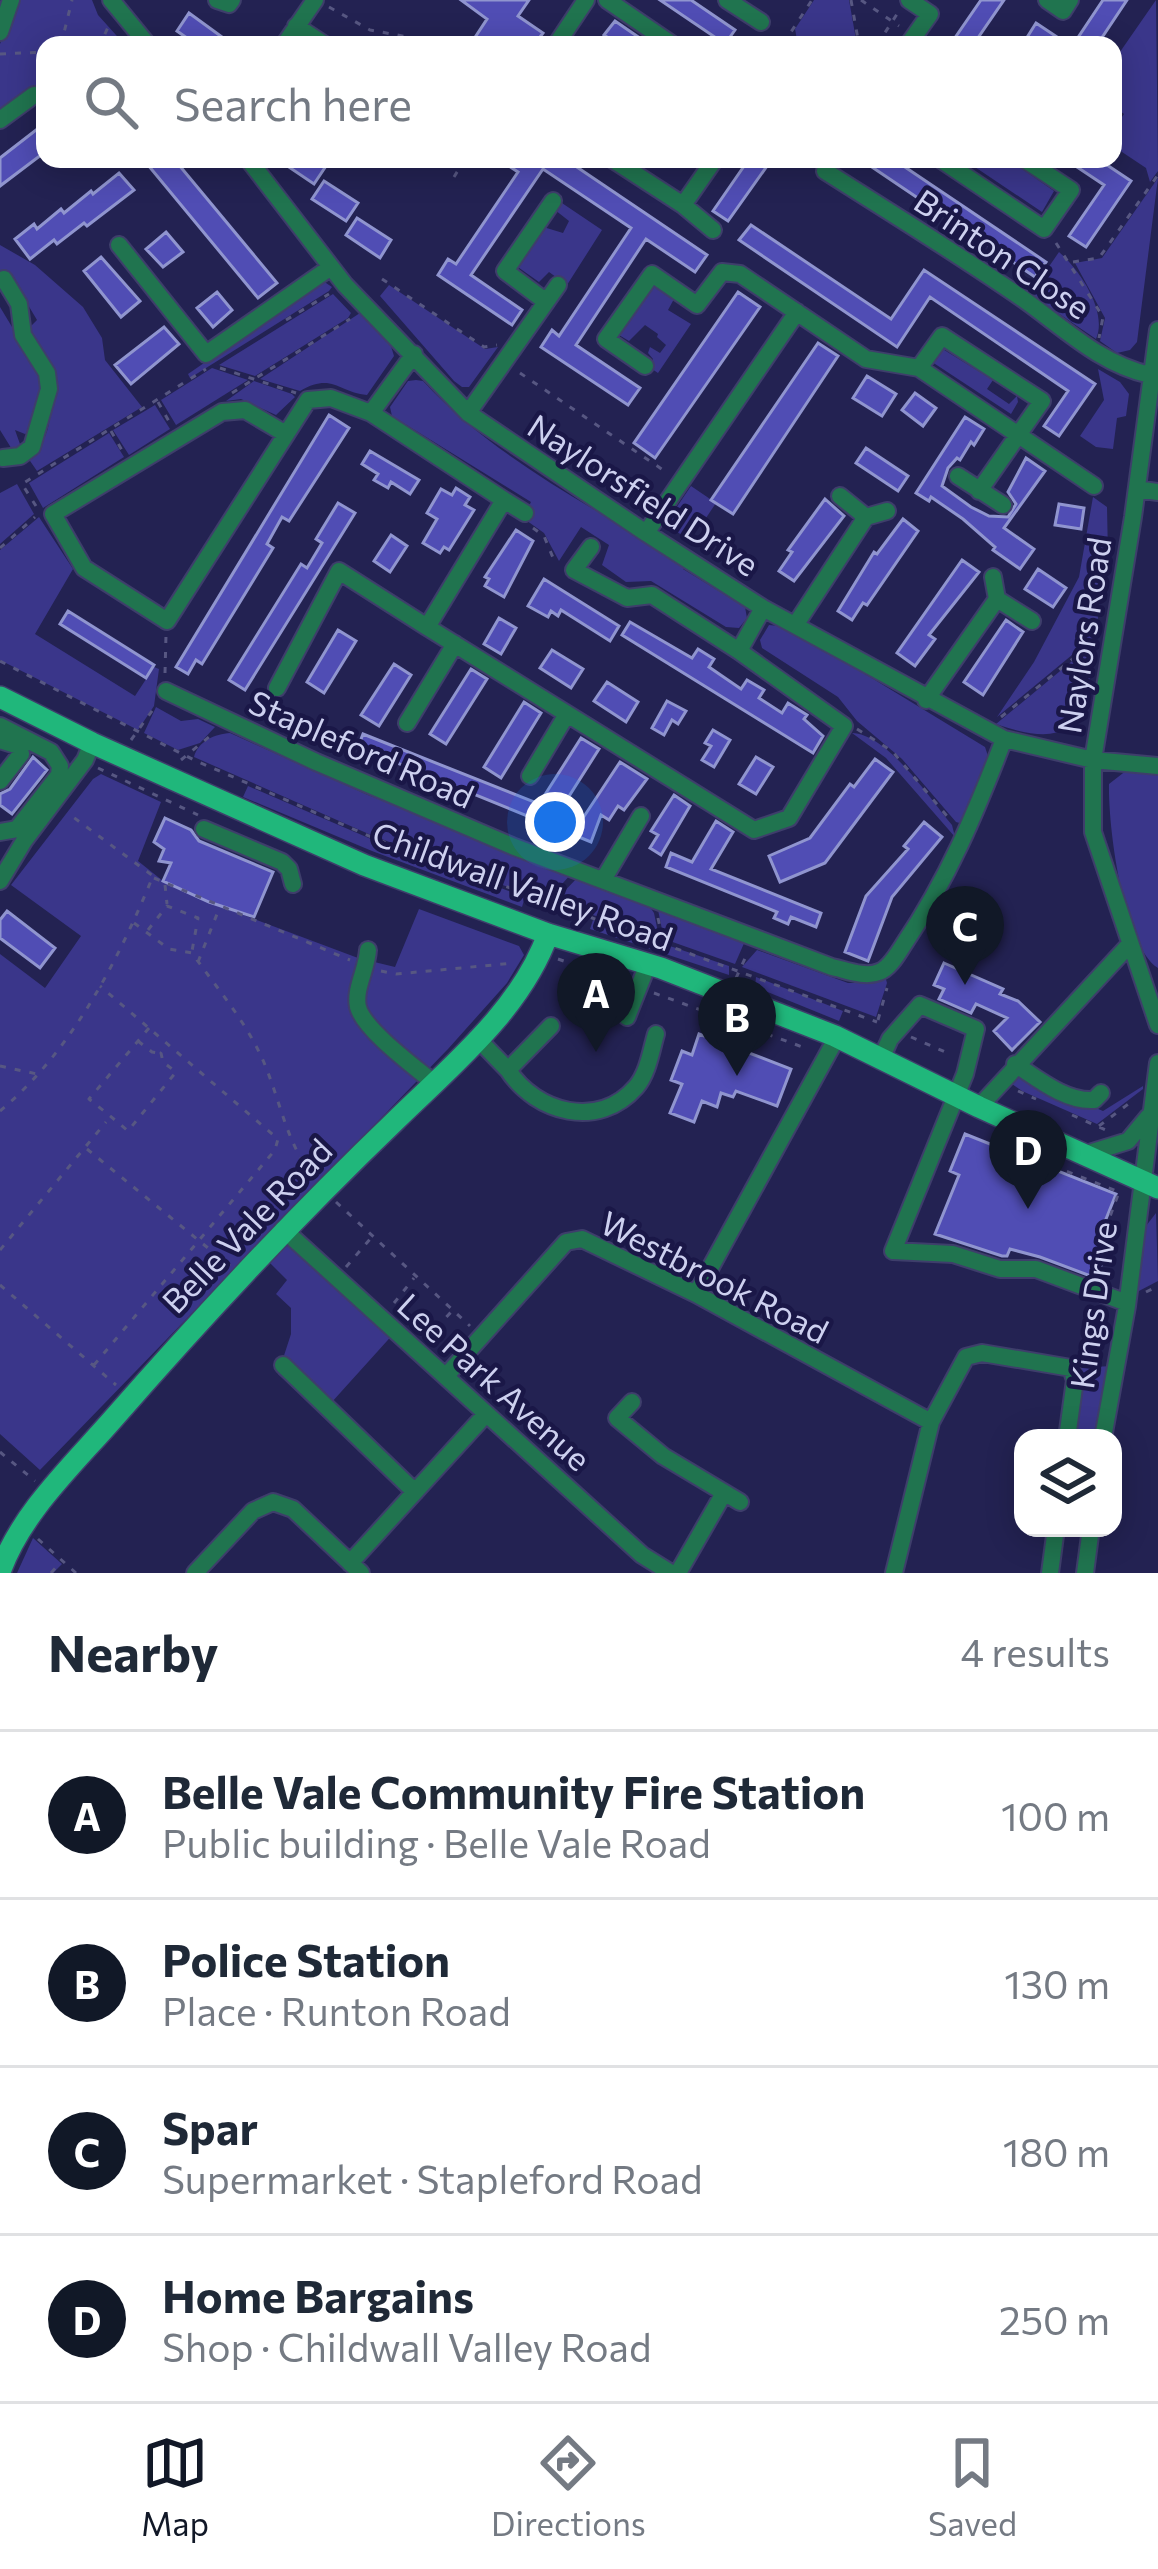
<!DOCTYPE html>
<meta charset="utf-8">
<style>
:root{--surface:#fff;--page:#f2f2f3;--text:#1f2937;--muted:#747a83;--line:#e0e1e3;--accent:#111827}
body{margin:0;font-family:Commissioner,sans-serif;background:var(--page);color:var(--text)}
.controls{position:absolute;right:36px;bottom:36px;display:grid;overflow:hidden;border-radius:24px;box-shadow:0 6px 30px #0003}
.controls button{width:108px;height:108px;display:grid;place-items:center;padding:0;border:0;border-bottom:3px solid var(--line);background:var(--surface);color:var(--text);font:60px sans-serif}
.you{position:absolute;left:555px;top:822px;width:42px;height:42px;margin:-30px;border:9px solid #fff;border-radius:50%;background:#1a73e8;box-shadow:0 0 0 18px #1a73e833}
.badge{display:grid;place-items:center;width:78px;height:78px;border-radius:50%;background:var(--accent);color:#fff;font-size:39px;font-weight:700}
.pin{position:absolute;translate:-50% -99px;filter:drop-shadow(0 3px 6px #0008)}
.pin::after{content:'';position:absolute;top:63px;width:42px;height:36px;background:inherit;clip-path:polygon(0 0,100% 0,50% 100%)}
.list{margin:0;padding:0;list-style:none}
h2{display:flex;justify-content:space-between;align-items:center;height:156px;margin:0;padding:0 48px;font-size:51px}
h2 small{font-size:39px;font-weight:400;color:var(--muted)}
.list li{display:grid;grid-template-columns:78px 1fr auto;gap:36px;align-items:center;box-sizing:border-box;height:168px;padding:0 48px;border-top:3px solid var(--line)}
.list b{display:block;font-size:45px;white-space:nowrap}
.list p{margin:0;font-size:39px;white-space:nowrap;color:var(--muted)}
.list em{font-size:39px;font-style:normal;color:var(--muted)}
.icon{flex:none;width:66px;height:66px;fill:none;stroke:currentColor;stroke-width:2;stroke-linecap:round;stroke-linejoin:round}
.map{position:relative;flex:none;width:1158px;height:1573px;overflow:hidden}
.search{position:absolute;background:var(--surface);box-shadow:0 6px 30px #0003;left:36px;right:36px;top:36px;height:132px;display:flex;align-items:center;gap:30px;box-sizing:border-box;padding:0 42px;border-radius:24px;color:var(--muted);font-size:45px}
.sheet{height:828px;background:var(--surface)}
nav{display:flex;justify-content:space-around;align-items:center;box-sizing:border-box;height:168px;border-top:3px solid var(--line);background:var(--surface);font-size:33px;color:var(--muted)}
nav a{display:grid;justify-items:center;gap:6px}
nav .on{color:var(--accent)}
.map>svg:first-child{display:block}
</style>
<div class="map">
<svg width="1158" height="1573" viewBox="0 0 1158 1573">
<rect width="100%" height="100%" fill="#232252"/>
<path fill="#3a368a" d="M18 0H92L98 15 125 45H45V90L39 83 0 112V44Z
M814 0H849L857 45H798L795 29Z
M1156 0 1158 171 1150 182 1146 168 1113 146V130L1124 114 1113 106V62Z
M963 159H1008L1054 191 1042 212Z
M1158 178 1137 342 1130 350 1117 353 1100 341 1105 318 1075 263 1102 258Z
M556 199 602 230 567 285 549 272 539 282 515 265 540 226 563 233 569 221 555 210Z
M0 245 35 265 83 307 102 338 105 360 142 407 37 471 28 458C70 423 42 371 26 331L37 320 9 273 0 278Z
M1059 252C1080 270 1108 312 1096 339L1030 294Z
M323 281 332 287 329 291 190 378 188 374Z
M653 284 674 299 668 310 691 324 658 373 649 367 653 359 648 353 650 347 660 353 666 345 657 337 658 334 645 325 629 341 619 335Z
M389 285 485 349 498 347 469 387H462L454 381 380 296Z
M333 294 351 313 348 318 255 376 219 365Z
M0 307 44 380 30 432 25 434 15 430 21 447 13 451 0 430Z
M363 311 390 343 394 356 367 395C339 393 333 372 300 391L260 379Z
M928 340 993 380 987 389 1009 404 1017 396 1018 402 1011 414 920 354Z
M212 368 248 380 176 425 161 400Z
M1098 369 1120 382 1129 394 1126 416 1117 418 1113 449 1096 447 1080 436 1104 400Z
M416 380 423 381C496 460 595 508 686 564L683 569 745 607 747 618 739 628 726 627 651 581 626 582 602 565 609 545 581 527 559 561 544 533 523 518 531 502 392 416 390 407 408 381Z
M254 381 292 394 295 397 276 415 241 399 226 401Z
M155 405 170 429 129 455 113 430Z
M109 433 124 457 43 508 29 483Z
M17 484 34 514 0 544V493Z
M691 486 716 503 706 518 699 515 685 537 671 528 668 520Z
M1093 497 1107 507 1108 555 1095 636 997 717 1034 662 1079 577Z
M39 517 73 569 35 634 135 696 154 667 159 669 154 706 138 730 0 660V550Z
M769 625 788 627 985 747 989 759 970 826 956 822 902 759 857 721 838 697 762 648 760 640Z
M1094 643C1088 718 1078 753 996 724Z
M156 707 181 721 198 719 215 727 200 743 178 750 144 733Z
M230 733 368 795 572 873 553 894 537 898 371 835 194 757C198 741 215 734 230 733Z
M852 733C888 734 930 799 952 825L955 837 886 758Z
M1127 770 1158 772V968C1123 945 1108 826 1109 784Z
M101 774 161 802 138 861 163 881 209 902 358 958 395 967 419 909 519 946 524 955 507 983 448 1049 40 1470 0 1434V954L45 988 81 936 11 885 93 779Z
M248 786 378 842 525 897 522 907 372 851 243 797Z
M579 876 646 901 654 913 659 937 554 902Z
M657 905 745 941 735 964 664 939Z
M593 920 729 966V975L590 929Z
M757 950 848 983H869L885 976 887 983 876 1017 742 967Z
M756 977 843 1011 839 1021 755 987Z
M1020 1076 1103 1111 1143 1086V1089L1097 1124 1022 1091 1012 1084Z
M1156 1213 1158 1281 1137 1292 1146 1226Z
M291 1237 396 1331 322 1413 278 1374 291 1334V1308L276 1294 287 1280 268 1261Z
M1113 1366 1103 1438H1066L1071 1368Z
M33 1538 62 1564 53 1573H17Z"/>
<path fill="#504db4" stroke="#9095cf" stroke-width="3" d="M461 0H529L518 16 543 33 534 45H470L487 19Z
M660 0H691L735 30 725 44Z
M981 0H1004L973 45H950Z
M1103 0H1127L1097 45H1073Z
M189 13 233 45H197L177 31Z
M615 21 650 45H619L604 35Z
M1036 23 1069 45H1035L1026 39Z
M45 123V152L0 186V158Z
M143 159H174L277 283 258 298Z
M277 159H315L326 166 314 184Z
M498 159H565L707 255 695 272 646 239 576 345 640 388 628 405 541 347 552 330 559 336 631 228 543 169 471 275 522 310 512 325 438 275 448 259 456 264 518 172Z
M749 159H772L728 221 713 211Z
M860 159H893L1046 262 1035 277Z
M1065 159H1098L1131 181 1086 247 1069 236 1104 185Z
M119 173 134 190 87 226 84 223 57 244 54 240 30 259 15 239 34 224 37 229 61 209 64 213 91 191 93 194Z
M324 181 358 203 346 221 312 199Z
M357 218 391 240 380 258 346 235Z
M751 225 891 319 924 270 1095 384 1059 436 1044 426 1068 391 930 297 897 347 739 240Z
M166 232 183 252 163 267 146 249Z
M101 257 140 301 121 317 84 271Z
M217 292 232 310 213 327 197 308Z
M738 292 760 307 655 458 634 443Z
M164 327 179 344 131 384 115 365Z
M818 343 838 356 733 514 711 500Z
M867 376 896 394 882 416 853 398Z
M915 393 936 408 923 426 902 410Z
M329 415 349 428 289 521 282 517 267 544 273 548 202 664 196 660 188 674 176 667Z
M965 417 984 429 974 445 971 442 960 460 957 458 948 468 942 486 971 507 989 516 1008 517 1016 504 1008 492 1026 458 1045 471 1004 528 1034 549 1020 569 993 550 995 547 963 519 931 497 929 501 916 493Z
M866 448 908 476 898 491 856 463Z
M370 451 419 480 410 494 391 482 388 488 374 480 378 474 362 464Z
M456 488 470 497 465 505 474 510 449 550 444 547 440 553 423 543 437 519 427 513 441 489 452 495Z
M825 499 844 516 794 581 779 571 792 552 788 550Z
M338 503 355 513 245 690 229 680 301 564 307 568 322 543 316 539Z
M1059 504 1084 508 1081 529 1055 525Z
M903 519 918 531 867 605 863 603 852 620 838 611 874 552 877 554Z
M516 530 533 541 504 597 485 586 489 579 485 577Z
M391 535 407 546 390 572 374 561Z
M962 560 979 572 929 635 935 639 915 666 897 653Z
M1038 569 1066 588 1053 607 1025 589Z
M544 579 619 626 610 641 561 610 558 616 551 611 548 617 528 606Z
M68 611 154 665 146 678 60 624Z
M499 618 516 628 501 654 484 644Z
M1006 620 1023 632 983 695 964 682Z
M630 622 692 658 698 649 714 659 709 667 741 689 747 680 764 690 759 698 782 713 788 703 807 715 804 719 823 736 813 753 622 635Z
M338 630 356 641 324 693 307 682Z
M552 650 583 669 571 688 540 668Z
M394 664 411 675 379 726 361 715Z
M471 669 487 679 446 744 430 734Z
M607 682 638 702 626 722 594 701Z
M667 701 686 711 678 724 672 720 664 735 652 728Z
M524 702 541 713 501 778 484 767Z
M713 730 730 740 714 767 702 760 711 746 705 743Z
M363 734 539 804 581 738 599 749 559 812 581 821 620 762 647 779 624 810 618 806 609 820 601 815 591 842 358 747Z
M33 757 47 770 12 814 0 805V794L10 789Z
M756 757 773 767 756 794 739 784Z
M875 759 893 772 825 863 780 882 769 856 810 838 850 784 854 787Z
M674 795 690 806 661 855 650 848 658 835 651 831Z
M165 818 191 830 199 841 273 872 254 917 209 902 163 881 171 863 159 861 164 849 154 842Z
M716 821 733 832 711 869 821 913 816 927 791 917 788 924 774 918 777 912 666 867 671 853 692 862Z
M924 822 942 837 892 897 868 961 845 952 866 896 908 849 904 846Z
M7 911 55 948 40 968 0 938V920Z
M944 963 1003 989 1000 994 1018 1001 1040 1022 1012 1050 994 1031 1007 1018 976 1004 971 1013 939 999 944 989 934 985Z
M699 1034 791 1069 777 1106 736 1091 733 1097 721 1093 717 1107 702 1101 694 1122 670 1113 682 1084 671 1080 682 1051 692 1055Z
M965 1134 1116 1194 1104 1224 1116 1228 1096 1278 1040 1257 1010 1249 1007 1256H1002L935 1234 959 1175 950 1171Z"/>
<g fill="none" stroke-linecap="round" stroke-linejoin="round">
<defs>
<path id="minor" d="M111 0 148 45
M217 0 229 4 232 0
M607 0 673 45
M727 0 761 22
M1047 0 1063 11 1070 0
M296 26 325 45
M0 32 11 0
M284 45 315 0
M556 45 586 0
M908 45 930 14 909 0
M0 120 34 95
M248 159 345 285 468 413 646 533 763 608 1004 739 1093 760 1158 766
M612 159 683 205 713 230
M940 159 1044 229 1071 190 1024 159
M825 171C891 213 958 254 1023 299 1064 328 1100 364 1150 375
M683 205 715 159
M119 245 206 354 331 267
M545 301 505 271 553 201
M1158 330 1133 517 1093 760V832L1158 1025
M414 354 371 413 504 500 427 627 754 830 789 818 844 726 739 651 763 608
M645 366 606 339 652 274 697 305 722 272 740 274 866 359 919 368 1094 486
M919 368 942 336 1042 401 979 491
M468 413 558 285
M284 433 245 410 222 412 53 514 84 568 167 621 308 400 331 398 371 413
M3 458 20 456 32 447 49 389 47 373 23 335 19 304 4 279
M958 476 1003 505
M1137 489 1158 492
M840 496 866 517 887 511
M504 500 525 513
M646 533 797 312
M591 547 574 570 627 598 652 595 739 651
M993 577 997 599 1032 621
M796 624 866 517
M277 688 339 571 427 627
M166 691 316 762 512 846 832 967C846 970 865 978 879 972 890 968 898 953 904 944 948 879 976 812 1004 739
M926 700 997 599
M407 723 455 644
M0 726 51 752 60 766 59 775 17 829 0 832
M0 740 19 746 21 754 0 781
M530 776 567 714
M204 829 282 862 289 869 293 884
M603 880 641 816
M0 881 24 841 85 760 92 743
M368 950C367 969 354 989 358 1007 364 1030 415 1067 434 1083
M627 1017 648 964
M477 1038 508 1070 551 1026
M881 1059 890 1039 920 1005 976 1029 965 1074 893 1251 953 1254 1000 1269H1036L1127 1303
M1015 1064C1038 1079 1066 1102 1094 1100L1101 1093
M508 1070C536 1113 599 1130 636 1087 648 1073 651 1051 656 1034
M979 1107 1129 945
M1086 1154 1128 1141 1148 1117
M283 1229 642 1555 671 1573
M696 1294 837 1037
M283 1365 415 1492
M446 1376 566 1242 582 1239 696 1294 931 1422
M632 1402 617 1418 663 1456 740 1502
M1103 1438 1127 1306 1158 1063
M350 1563 486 1414
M195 1573 253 1511 273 1502 293 1509 361 1573
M678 1573 724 1493
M894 1573 931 1422 966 1357 982 1353 1071 1368 1075 1380 1067 1438
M1050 1573 1056 1528
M1085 1573 1091 1528"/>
<path id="major" d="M0 697 92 743 364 865 548 934 661 968 835 1036 979 1107 1158 1188
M0 1572C21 1513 72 1466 113 1419 203 1316 295 1217 394 1122 450 1067 521 1010 548 934"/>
</defs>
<use href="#minor" stroke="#3e3e6b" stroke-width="20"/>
<use href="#major" stroke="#3e3e6b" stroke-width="24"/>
<path stroke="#575782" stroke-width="3" stroke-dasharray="6 9" stroke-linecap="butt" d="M851 0 859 45
M861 0 899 26
M329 7 370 30 419 39 428 45
M61 45 72 0
M95 45 103 38 110 23
M787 45V38L812 0
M877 45 899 11
M0 54 45 52
M454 177 465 159
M1056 243 1103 317 1099 338
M1073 262 1099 258 1158 175
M382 279 484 347 497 345
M286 320 329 294
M220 368 296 393
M520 373 666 472
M232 393 350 319
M158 402 171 425
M111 431 124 454
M36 506 22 484 206 369
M533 528 544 536 556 565
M0 548 35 517
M0 661 194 760 376 839 877 1022
M165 673 166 635
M1001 717 1096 640
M857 729 892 751 952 822
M131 740 157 704
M181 760 215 732
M98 768 198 815
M154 878 350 960
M165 885 167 904
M550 900 565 885
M658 918 662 937
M134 923 169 949 192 953C218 990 247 1022 265 1065 281 1104 287 1144 314 1178
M148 930 167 906 198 918 192 951
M558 959 622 982
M198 962 219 909
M381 971 396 974 515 963
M736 978 747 954
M654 993 808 1049
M878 1020 887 988
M149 1028 89 1099C104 1111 114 1119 128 1131L176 1072 163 1062 161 1053 168 1045
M911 1037 952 1055
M138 1041 152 1052 159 1053
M0 1066 37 1074
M1018 1091 1036 1099
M0 1111C72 1051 118 961 153 876L69 814
M1072 1115 1108 1131
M1099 1126 1135 1099
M87 1149 230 1266
M1032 1152 1030 1157 1119 1192 1108 1222 1119 1227 1107 1257 1118 1261
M336 1202 470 1326
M0 1250 106 1122
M346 1267 371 1238
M0 1285 116 1385
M1146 1292 1158 1286
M394 1303 414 1278
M426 1339 452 1311
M94 1365 275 1150 278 1139 100 986
M0 1452 35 1481
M38 1539 76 1573
M51 1573 61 1562"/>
<use href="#minor" stroke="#20744f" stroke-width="16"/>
<use href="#major" stroke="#20b77b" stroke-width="21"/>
</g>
<g text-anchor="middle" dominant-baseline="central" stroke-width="9" stroke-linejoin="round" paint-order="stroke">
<g font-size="33" fill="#cdd0ef" stroke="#1a1747">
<text transform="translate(1003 253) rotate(34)">Brinton Close</text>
<text transform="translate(644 494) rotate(33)">Naylorsfield Drive</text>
<text transform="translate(1083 635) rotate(-81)">Naylors Road</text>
<text transform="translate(362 748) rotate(24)">Stapleford Road</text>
<text transform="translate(523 885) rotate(20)">Childwall Valley Road</text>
<text transform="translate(246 1225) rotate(-46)">Belle Vale Road</text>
<text transform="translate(715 1276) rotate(27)">Westbrook Road</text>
<text transform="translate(1092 1305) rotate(-82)">Kings Drive</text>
<text transform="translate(495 1381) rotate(42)">Lee Park Avenue</text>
</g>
</g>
</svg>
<div class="controls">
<button><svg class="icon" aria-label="layers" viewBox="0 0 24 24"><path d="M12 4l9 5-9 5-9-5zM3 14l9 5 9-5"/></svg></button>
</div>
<div class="you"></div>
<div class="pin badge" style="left:596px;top:1052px">A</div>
<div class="pin badge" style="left:737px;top:1076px">B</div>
<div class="pin badge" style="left:965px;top:985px">C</div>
<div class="pin badge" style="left:1028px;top:1209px">D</div>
<div class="search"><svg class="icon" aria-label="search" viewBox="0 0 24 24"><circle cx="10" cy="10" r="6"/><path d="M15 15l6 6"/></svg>Search here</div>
</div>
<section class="sheet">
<h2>Nearby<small>4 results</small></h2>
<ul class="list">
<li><span class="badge">A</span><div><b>Belle Vale Community Fire Station</b><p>Public building · Belle Vale Road</p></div><em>100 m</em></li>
<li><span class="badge">B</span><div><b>Police Station</b><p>Place · Runton Road</p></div><em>130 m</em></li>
<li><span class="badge">C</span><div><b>Spar</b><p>Supermarket · Stapleford Road</p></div><em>180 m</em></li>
<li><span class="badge">D</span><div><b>Home Bargains</b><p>Shop · Childwall Valley Road</p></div><em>250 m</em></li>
</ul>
</section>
<nav>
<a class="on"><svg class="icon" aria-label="map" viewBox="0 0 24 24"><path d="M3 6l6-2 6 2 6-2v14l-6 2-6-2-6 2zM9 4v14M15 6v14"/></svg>Map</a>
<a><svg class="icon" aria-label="directions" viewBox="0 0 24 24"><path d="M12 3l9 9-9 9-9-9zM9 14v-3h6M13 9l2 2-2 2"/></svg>Directions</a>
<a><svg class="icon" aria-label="saved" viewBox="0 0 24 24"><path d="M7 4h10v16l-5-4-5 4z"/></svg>Saved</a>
</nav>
